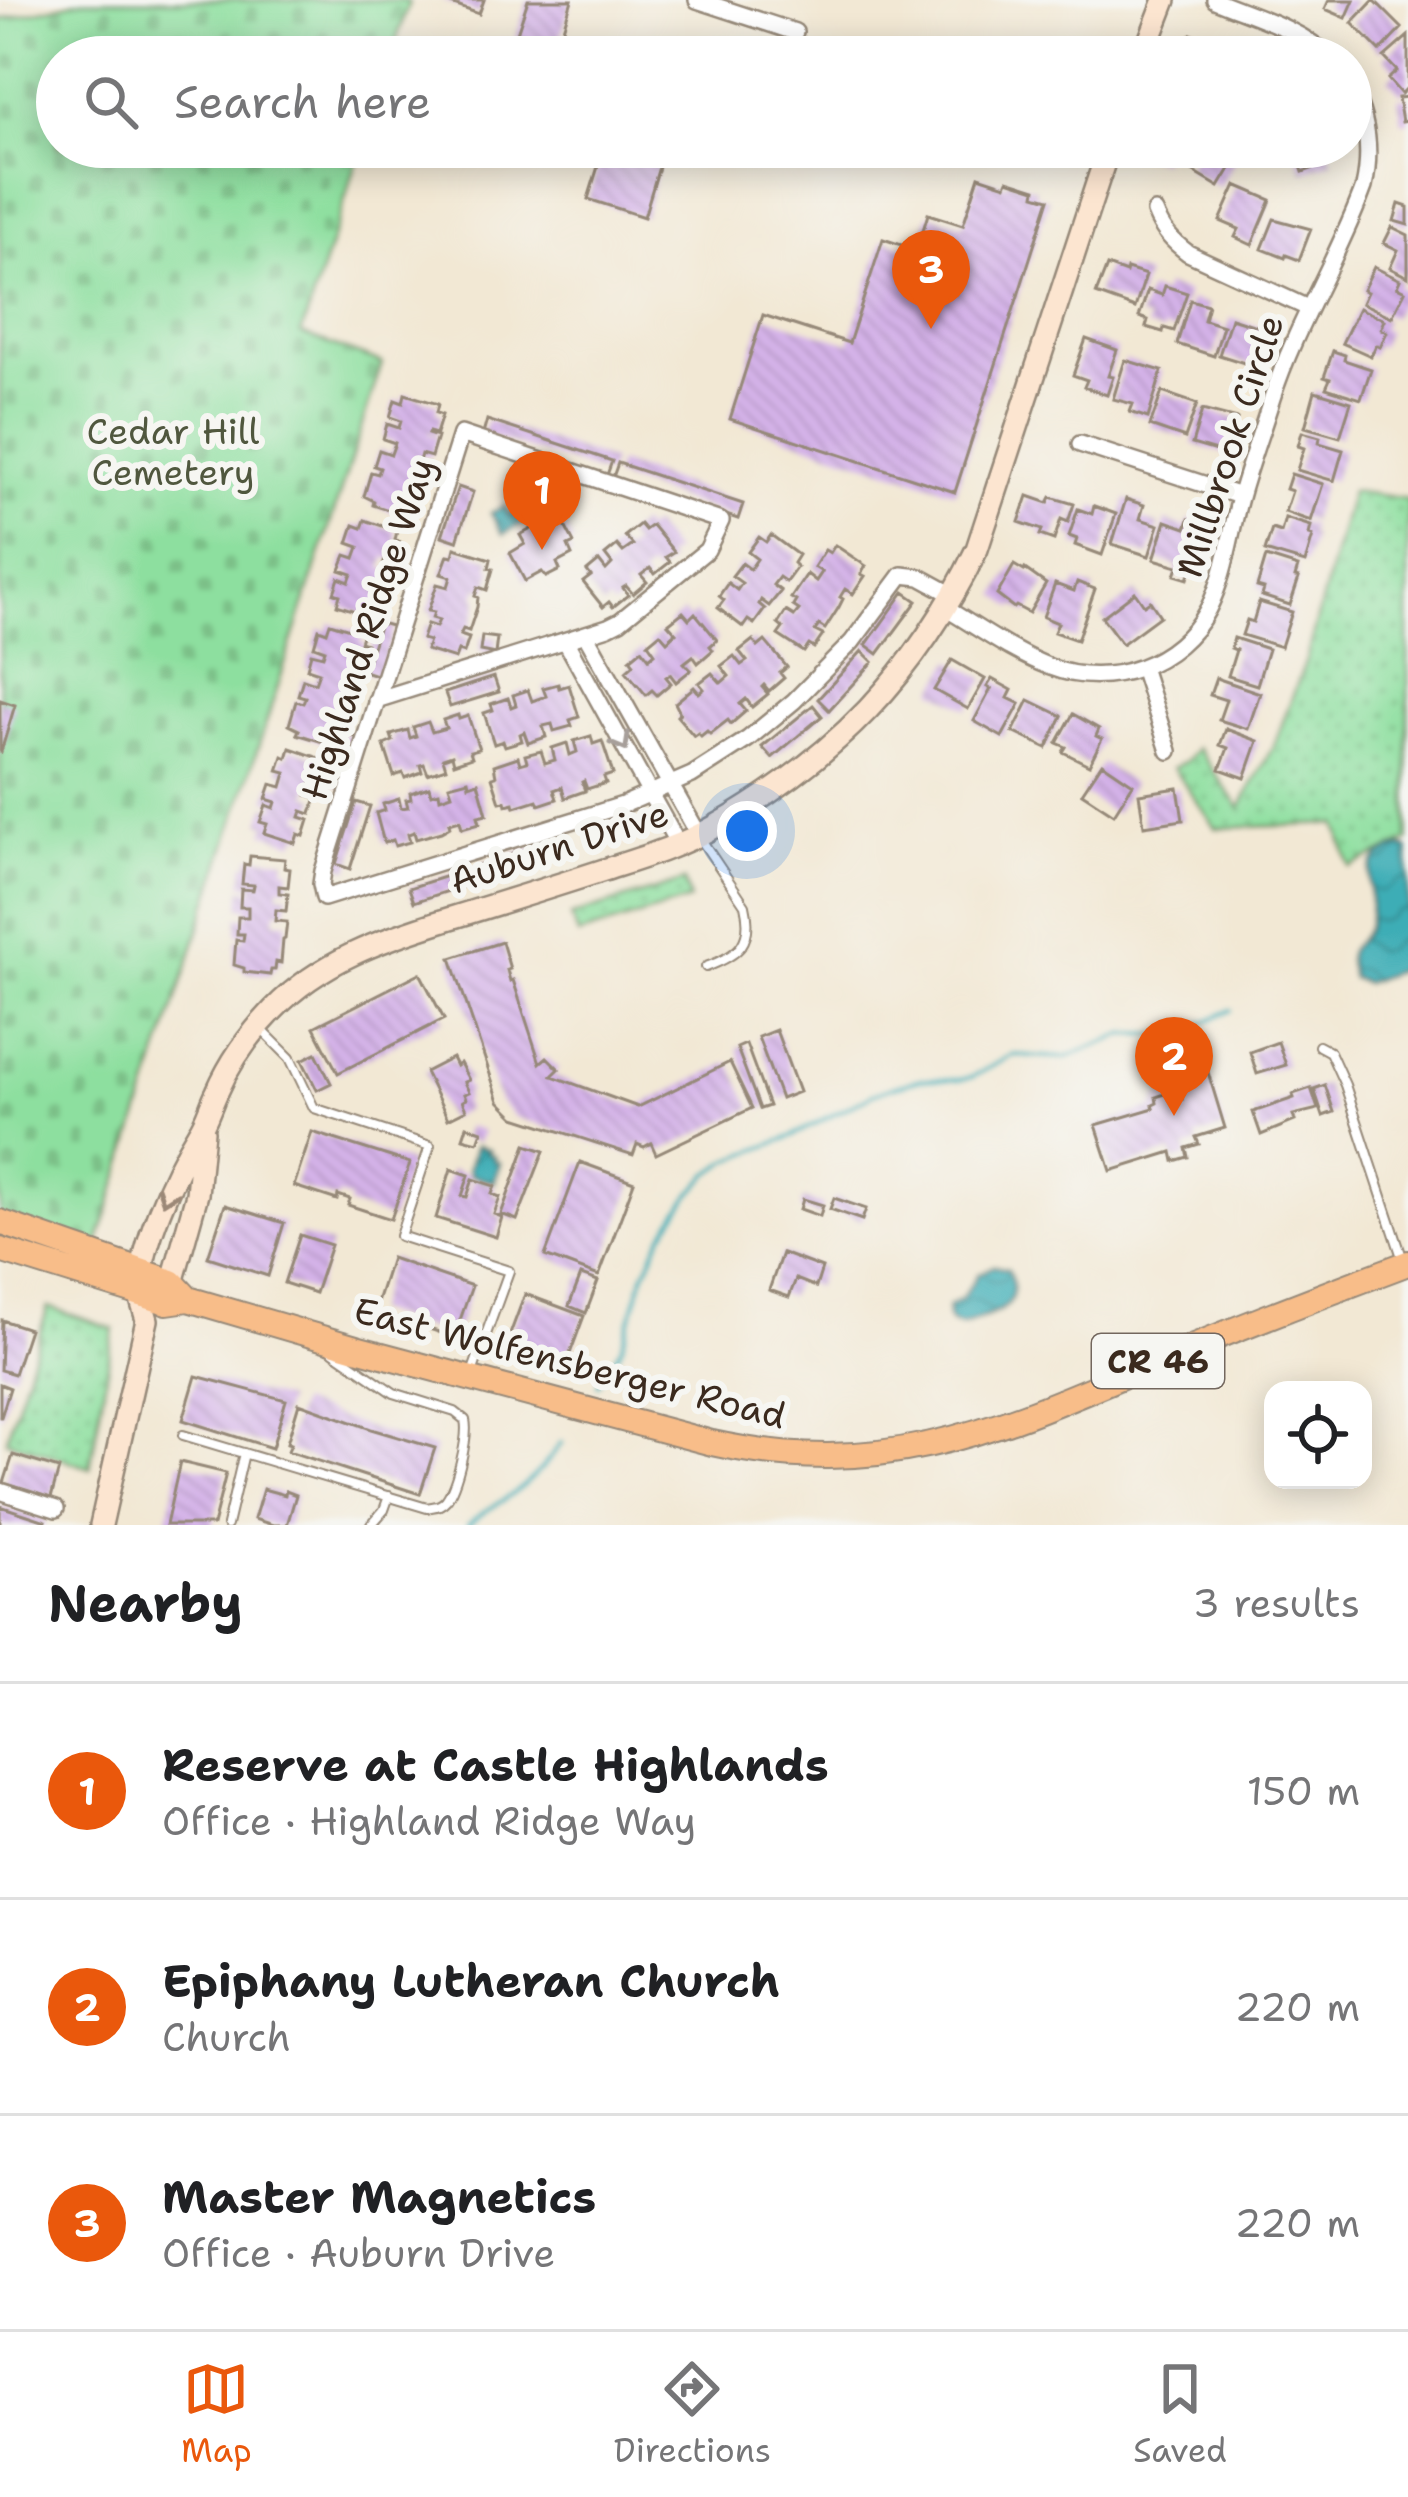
<!DOCTYPE html>
<meta charset="utf-8">
<style>
:root{--surface:#fff;--page:#f2f2f2;--text:#202124;--muted:#757577;--line:#e0e0e0;--accent:#ea580c}
body{margin:0;font-family:"Shantell Sans",sans-serif;background:var(--page);color:var(--text)}
.controls{position:absolute;right:36px;bottom:36px;display:grid;overflow:hidden;border-radius:24px;box-shadow:0 6px 30px #0003}
.controls button{width:108px;height:108px;display:grid;place-items:center;padding:0;border:0;border-bottom:3px solid var(--line);background:var(--surface);color:var(--text);font:60px sans-serif}
.you{position:absolute;left:747px;top:831px;width:42px;height:42px;margin:-30px;border:9px solid #fff;border-radius:50%;background:#1a73e8;box-shadow:0 0 0 18px #1a73e833}
.badge{display:grid;place-items:center;width:78px;height:78px;border-radius:50%;background:var(--accent);color:#fff;font-size:39px;font-weight:700}
.pin{position:absolute;translate:-50% -99px;filter:drop-shadow(0 3px 6px #0008)}
.pin::after{content:'';position:absolute;top:63px;width:42px;height:36px;background:inherit;clip-path:polygon(0 0,100% 0,50% 100%)}
.list{margin:0;padding:0;list-style:none}
h2{display:flex;justify-content:space-between;align-items:center;height:156px;margin:0;padding:0 48px;font-size:51px}
h2 small{font-size:39px;font-weight:400;color:var(--muted)}
.list li{display:grid;grid-template-columns:78px 1fr auto;gap:36px;align-items:center;box-sizing:border-box;height:216px;padding:0 48px;border-top:3px solid var(--line)}
.list b{display:block;font-size:45px;white-space:nowrap}
.list p{margin:0;font-size:39px;white-space:nowrap;color:var(--muted)}
.list em{font-size:39px;font-style:normal;color:var(--muted)}
.icon{flex:none;width:66px;height:66px;fill:none;stroke:currentColor;stroke-width:2;stroke-linecap:round;stroke-linejoin:round}
.map{position:relative;flex:none;width:1408px;height:1525px;overflow:hidden}
.search{position:absolute;background:var(--surface);box-shadow:0 6px 30px #0003;left:36px;right:36px;top:36px;height:132px;display:flex;align-items:center;gap:30px;box-sizing:border-box;padding:0 42px;border-radius:66px;color:var(--muted);font-size:45px}
.sheet{height:804px;background:var(--surface)}
nav{display:flex;justify-content:space-around;align-items:center;box-sizing:border-box;height:168px;border-top:3px solid var(--line);background:var(--surface);font-size:33px;color:var(--muted)}
nav a{display:grid;justify-items:center;gap:6px}
nav .on{color:var(--accent)}
.map>svg:first-child{display:block}
</style>
<div class="map">
<svg width="1408" height="1525" viewBox="0 0 1408 1525">
<defs>
<pattern id="grass-dots" width="8" height="8" patternUnits="userSpaceOnUse" patternTransform="scale(3)"><rect width="8" height="8" fill="#8ddf9f"/><path d="M2 2h.1M6 6h.1" fill="none" stroke="#7bc088" stroke-width="1.8" stroke-linecap="round"/></pattern>
<pattern id="cemetery-stones" width="16" height="16" patternUnits="userSpaceOnUse" patternTransform="scale(3)"><rect width="16" height="16" fill="#8ddf9f"/><path d="M2 7V4a2 2 0 0 1 4 0v3zM10 15v-3a2 2 0 0 1 4 0v3z" fill="#7bc088"/></pattern>
<pattern id="water-waves" width="16" height="10" patternUnits="userSpaceOnUse" patternTransform="scale(3)"><rect width="16" height="10" fill="#3cadb6"/><path d="M0 5q4-4 8 0t8 0" fill="none" stroke="#348d93"/></pattern>
<pattern id="building-back-hatch" width="6" height="6" patternUnits="userSpaceOnUse" patternTransform="scale(3)"><rect width="6" height="6" fill="#d4b2e8"/><path d="M-1 5l2 2M0 0l6 6M5-1l2 2" fill="none" stroke="#b799c7"/></pattern>
</defs>
<rect width="100%" height="100%" fill="#f6f6f2"/>
<filter id="ink" filterUnits="userSpaceOnUse"><feTurbulence type="fractalNoise" baseFrequency=".00833" numOctaves="2"/><feDisplacementMap in="SourceGraphic" scale="24" xChannelSelector="R" yChannelSelector="G"/><feConvolveMatrix kernelMatrix="1 2 1 2 8 2 1 2 1" color-interpolation-filters="sRGB"/></filter>
<filter id="wash" filterUnits="userSpaceOnUse"><feTurbulence type="fractalNoise" baseFrequency=".004" numOctaves="4" result="noise"/><feDisplacementMap in="SourceGraphic" scale="48" xChannelSelector="R" yChannelSelector="G"/><feGaussianBlur stdDeviation="2.7" result="paint"/><feColorMatrix in="noise" values="0 0 0 0 0 0 0 0 0 0 0 0 0 0 0 0 0 1.4 0 .05"/><feComposite in="paint" operator="in"/></filter>
<g filter="url(#wash)">
<rect width="100%" height="100%" fill="#f2e8d4"/>
<path fill="url(#grass-dots)" stroke="#64845e" stroke-width="3" d="M1351 491 1408 499V841L1350 867 1337 824 1216 828 1173 768 1186 761 1197 748 1240 808 1275 743 1306 660Z
M684 881 690 900 578 935 571 916Z
M48 1307 114 1329 90 1468 6 1440Z"/>
<path fill="url(#cemetery-stones)" stroke="#64845e" stroke-width="3" d="M82 0H402L409 2 391 57H57V147H362L301 334 382 363 96 1250 0 1220V20Z"/>
<path fill="url(#water-waves)" stroke="#3c6c6a" stroke-width="3" d="M504 506 510 515 522 508 529 520 503 534 491 513Z
M1403 847 1408 849V971H1397L1365 983 1352 978C1340 939 1357 953 1367 927 1378 896 1351 856 1403 847Z
M476 1146 489 1150 488 1154 495 1156 494 1161 500 1163 494 1182 471 1175 468 1168Z
M994 1266 1008 1269C1025 1311 995 1312 963 1325 950 1326 945 1317 949 1306L961 1299 978 1274Z"/>
<g fill="none" stroke-linecap="round" stroke-linejoin="round">
<path stroke="#3cadb6" stroke-width="4.5" d="M598 1384 622 1346 644 1275 663 1234 691 1194 708 1175 728 1161 788 1138 873 1094 895 1086 921 1079 959 1080 972 1077 1013 1055 1065 1058 1126 1034 1176 1035 1231 1010
M468 1525C479 1514 489 1509 502 1501 525 1487 546 1466 561 1443"/>
</g>
<g id="blocks">
<path fill="url(#building-back-hatch)" d="M440 0H484L479 14Z
M528 0H572L554 57H509Z
M1329 0H1354L1346 18 1325 9Z
M1374 0 1402 28 1380 51 1352 23Z
M1191 34 1213 42 1210 49 1230 57H1183Z
M1408 36V87L1401 94 1388 79 1397 71 1384 57Z
M402 47 430 56V57H399Z
M1408 97V121L1402 122 1398 98Z
M604 147H665L644 217 588 199Z
M724 147H753L750 157Z
M1149 147H1166L1161 161 1146 156Z
M1200 147H1228L1239 154 1219 187 1187 168Z
M1294 147H1327L1333 161 1303 172Z
M979 176 1006 185 1008 180 1036 189 1035 195 1049 199 955 492 730 419 763 315 849 343 883 239 917 250 928 214 963 225Z
M1236 185 1271 200 1252 245 1235 237 1239 229 1220 221Z
M1399 204 1408 207V225L1394 221Z
M1274 219 1311 229 1299 260 1286 255 1285 258 1262 249Z
M1392 227 1408 235V277L1390 268 1398 250 1384 243Z
M1107 266 1126 273 1127 269 1146 275 1135 308 1096 294Z
M1374 267 1400 280 1397 287 1405 291 1392 317 1362 303 1367 292 1363 290Z
M1165 286 1187 293 1174 331 1164 328 1163 332 1146 327 1148 320 1139 317 1148 290 1162 295Z
M1190 300 1208 305 1204 320 1223 326 1214 356 1177 344Z
M1359 308 1385 320 1381 329 1387 332 1380 347 1376 345 1371 356 1342 343Z
M1231 318 1266 329 1254 366 1219 355Z
M1086 339 1117 350 1108 376 1113 377 1107 395 1084 387 1087 380 1073 375Z
M1333 351 1345 355 1344 360 1371 369 1361 399 1326 388 1330 379 1324 377Z
M1125 360 1162 371 1148 418 1130 412 1133 404 1113 399Z
M1315 391 1351 402 1340 437 1305 427Z
M1162 392 1197 404 1185 438 1150 426Z
M405 394 438 404 436 413 442 415 436 434 429 432 428 434 437 437 431 457 421 454 419 461 428 464 423 482 417 481 411 503 407 501 404 509 400 507 398 513 373 505 374 501 364 496 371 472 378 474 380 468 374 466 379 450 391 454 395 443 383 439 387 424 399 428 401 421 390 417 395 400 403 403Z
M1202 410 1237 419 1226 454 1192 444Z
M487 420 612 461 607 475 483 434Z
M1302 432 1320 437 1319 443 1343 450 1334 481 1297 470 1304 448 1298 446Z
M618 463 743 504 738 519 613 477Z
M1291 474 1323 484 1311 521 1285 512 1292 491 1286 489Z
M458 487 473 492 457 541 442 536Z
M1028 496 1048 503 1051 497 1074 504 1068 522 1061 519 1054 540 1040 535 1042 530 1019 522Z
M1126 499 1144 505 1140 519 1159 525 1149 556 1112 544Z
M1094 506 1116 514 1102 555 1075 545 1077 539 1069 536 1078 509 1092 514Z
M1285 518 1311 526 1309 535 1313 536 1305 563 1265 551 1272 529 1281 532Z
M1189 519 1205 524 1188 579 1175 575 1178 566 1154 559 1166 521 1186 528Z
M365 520 397 531 395 540 400 542 394 560 386 557 382 568 391 571 385 588 376 585 374 589 382 592 376 610 369 608 367 615 337 605 340 595 334 593 339 578 349 582 352 574 340 570 346 555 355 558 359 547 348 543 354 525 362 528Z
M564 524 574 543 568 546 572 555 557 563 560 570 546 577 542 572 525 581 510 553 525 544 520 535 539 525 545 535Z
M640 524 645 530 652 525 674 552 666 557 670 562 655 574 650 568 641 575 647 582 633 594 626 586 623 588 628 595 613 607 609 602 603 607 583 582 591 576 587 571 599 561 606 570 612 564 605 555 617 545 623 552 633 545 625 536Z
M771 535 798 555 793 563 797 567 786 582 779 577 773 585 781 591 769 606 761 600 759 604 765 609 754 624 748 620 743 627 718 608 724 600 719 596 728 583 737 590 742 583 732 576 742 563 750 569 757 559 748 552 759 537 766 542Z
M835 545 866 566 861 574 865 576 853 594 845 589 840 597 843 599 839 607 825 629 819 625 815 631 823 635 814 648 809 645 804 652 778 635 783 628 778 624 786 611 794 616 799 610 793 606 796 601 791 598 807 574 816 581 822 572 814 567 825 550 830 553Z
M455 548 491 559 489 568 493 569 487 590 478 587 475 596 478 597 477 607 469 631 463 629 460 635 469 638 464 653 458 651 455 659 426 650 429 641 422 639 427 624 436 627 439 620 432 618 434 612 428 611 437 584 448 587 451 577 441 574 448 555 453 556Z
M1266 557 1298 567 1295 577 1299 578 1290 605 1262 596 1264 589 1257 587Z
M1014 565 1024 571 1025 569 1046 584 1029 613 1016 606 1014 608 997 595Z
M1077 582 1095 589 1077 640 1054 632 1058 623 1043 617 1055 584 1074 591Z
M904 592 917 601 878 654 866 645Z
M1135 592 1144 605 1150 601 1160 616 1122 644 1102 617Z
M1259 602 1292 612 1281 647 1242 635 1247 620 1253 622Z
M683 612 689 619 695 613 717 640 710 646 713 650 698 663 693 656 684 663 691 670 676 682 670 674 666 677 671 683 657 695 652 690 646 695 626 671 634 664 630 659 642 649 649 658 655 653 648 643 660 633 667 641 676 633 668 624Z
M330 623 363 633 360 642 366 644 360 663 353 661 352 663 362 666 355 686 345 683 343 690 352 693 347 711 342 710 335 732 331 730 328 738 324 737 323 742 297 734 299 730 289 725 296 701 303 703 305 697 298 695 303 679 315 683 319 672 307 668 311 653 323 656 325 650 314 646 319 629 327 632Z
M380 623 395 627 379 676 364 671Z
M482 636 497 638 495 654 480 651Z
M1234 638 1268 649 1257 685 1228 676 1236 650 1231 648Z
M753 640 758 647 765 641 787 667 780 673 784 678 769 691 764 685 762 687 768 694 752 707 746 699 740 704 746 711 731 724 728 720 710 734 707 731 701 736 698 733 694 736 677 716 680 713 675 703 694 687 699 693 704 689 699 683 712 673 721 683 729 676 721 666 734 656 741 665 747 661 739 651Z
M862 651 873 662 829 710 818 699Z
M952 660 985 679 968 709 934 690Z
M494 677 499 692 450 707 445 693Z
M1216 678 1260 693 1248 729 1219 720 1226 700 1210 695Z
M992 679 1012 690 1008 698 1020 704 1002 737 974 721 991 689 987 687Z
M558 684 559 688 569 685 579 717 570 720 572 726 554 731 552 724 543 726 546 737 528 743 524 732 520 734 522 741 505 746 503 741 494 744 484 713 493 710 491 704 508 698 511 707 516 705 513 695 528 690 532 701 546 696 543 688Z
M0 700 15 705 1 752 0 751Z
M1029 700 1062 716 1047 748 1013 732Z
M813 705 822 716 772 758 762 747Z
M1073 714 1099 729 1096 736 1102 739 1089 765 1063 752 1066 747 1057 743Z
M458 715 459 719 468 716 479 749 470 751 472 757 454 763 452 755 443 758 446 768 428 774 424 764 420 765 422 772 405 778 403 773 394 776 384 745 393 741 391 735 408 730 410 738 416 736 413 727 428 722 432 732 446 728 443 720Z
M1226 729 1258 741 1245 778 1220 769 1228 748 1220 745Z
M344 733 359 738 342 787 328 783Z
M591 736 593 744 602 741 613 774 604 777 606 783 587 789 584 781 582 782 585 791 565 798 562 787 554 790 557 799 539 805 537 800 515 807 514 803 506 805 505 801 500 802 492 777 496 776 494 765 518 757 520 764 527 762 525 755 541 751 545 763 555 760 552 748 567 743 570 755 577 752 574 741Z
M290 748 322 759 319 767 325 769 320 787 311 784 307 795 316 798 311 814 302 811 300 817 309 820 304 836 298 834 295 843 264 833 267 824 260 822 266 805 274 808 276 802 266 799 271 784 282 787 286 773 278 771 283 756 287 758Z
M1102 763 1133 784 1114 814 1082 793Z
M468 780 469 785 478 782 487 814 478 816 480 823 462 828 460 820 449 823 450 827 441 832 416 839 414 832 408 834 410 842 395 846 393 840 384 843 376 813 385 810 383 804 399 799 401 808 408 807 406 800 411 799 410 793 429 787 431 794 439 792 440 798 452 794 449 785Z
M1178 788 1183 820 1144 826 1139 794Z
M356 802 370 806 350 869 336 864Z
M541 845 546 860 483 880 478 865Z
M250 856 285 859 284 868 290 869 288 887 279 886V893L288 894 286 911 276 910 275 921 287 922 285 939 283 940 281 963 276 962 275 970H271L270 975 244 972V968L234 965 236 940 243 941 244 934H237L238 917H248V907H240L241 889 253 890 254 885 242 884 244 864 249 865Z
M472 868 477 882 414 902 409 888Z
M502 942 510 969 507 970 510 981 513 980 540 1063 547 1057 559 1069 552 1076 638 1107 730 1062 752 1108 656 1154 651 1143 644 1147 637 1144 633 1155 515 1117 499 1101 451 958Z
M420 973 444 1019 338 1073 314 1027Z
M776 1030 799 1092 781 1099 758 1037Z
M1278 1042 1286 1065 1257 1074 1250 1052Z
M746 1044 769 1106 760 1109 737 1048Z
M316 1053 331 1083 317 1090 302 1060Z
M452 1058 456 1066 460 1063 469 1080 464 1082 469 1092 464 1094 466 1099 462 1101 466 1110 448 1119 425 1072Z
M1207 1069 1225 1128 1196 1137 1199 1144 1186 1148 1188 1157 1174 1161 1172 1152 1111 1171 1096 1125 1154 1108 1153 1105 1157 1103 1156 1097 1168 1093 1170 1099H1182L1176 1079Z
M1325 1085 1334 1112 1323 1116 1314 1089Z
M1311 1088 1318 1109 1293 1115 1295 1121 1261 1135 1253 1112 1294 1098 1293 1094Z
M467 1126 482 1131 478 1142 463 1138Z
M312 1132 410 1163 391 1219 348 1205 350 1199 338 1195 337 1200 294 1186Z
M526 1145 544 1151 517 1220 501 1214Z
M580 1162 634 1182 599 1276 545 1256Z
M451 1169 469 1175 462 1196 467 1197 473 1179 495 1186 492 1194 500 1197 494 1214 502 1217 496 1237 436 1218Z
M834 1198 866 1209 862 1220 830 1209Z
M803 1199 823 1205 820 1216 800 1209Z
M225 1205 284 1223 268 1276 208 1257Z
M300 1235 331 1245 315 1293 284 1283Z
M782 1253 822 1268 816 1287 796 1279 789 1297 769 1290Z
M391 1258 472 1286 454 1337 374 1311Z
M581 1275 598 1281 586 1313 569 1306Z
M525 1294 584 1316 565 1367 506 1345Z
M2 1320 29 1329 14 1374 0 1370Z
M196 1376 286 1400 272 1448 183 1420Z
M0 1384 10 1388 1 1417H0Z
M299 1403 371 1429 435 1448 420 1494 288 1451 291 1444 287 1443Z
M13 1455 59 1469 51 1498 4 1483Z
M180 1462 226 1473 213 1525H166Z
M263 1489 285 1495 286 1491 296 1495 287 1525H273L254 1519Z
M0 1506 46 1521 45 1525H0Z"/>
</g>
</g>
<g filter="url(#ink)">
<use href="#blocks" fill-opacity="0" stroke="#968979" stroke-width="3"/>
<g fill="none" stroke-linecap="round" stroke-linejoin="round">
<defs>
<path id="lane" d="M700 838 745 905C754 943 739 955 706 967
M260 1028 290 1058 314 1108 430 1146 400 1236 509 1271 472 1373
M1319 1046 1330 1052 1345 1085 1404 1263
M183 1435 427 1508C435 1506 440 1507 446 1500 457 1486 469 1436 465 1420L455 1412 394 1393 333 1351
M227 1525 244 1453
M371 1525 384 1510 389 1496"/>
<path id="street" d="M697 0 795 32
M1215 0C1253 16 1299 28 1329 57
M1155 212C1162 230 1172 241 1188 253L1308 308
M1080 444 1240 496
M945 608C979 628 1013 653 1050 667 1109 690 1178 665 1208 609 1226 574 1230 532 1241 494 1250 462 1262 430 1272 398 1296 324 1338 259 1364 187 1372 151 1368 119 1351 86
M586 635 699 835
M566 642 678 844
M1142 667 1169 751
M376 700 608 627 620 621 707 550 721 521 461 434 323 871 321 884 324 898 623 805 692 775 748 739 794 701 852 642 902 575 920 577 953 595
M0 1491 56 1509"/>
<path id="secondary" d="M1143 57 1165 0
M169 1294 197 1194 203 1131
M101 1525 147 1320C145 1312 141 1302 140 1294 138 1250 175 1170 198 1133 207 1120 210 1106 217 1092 230 1062 250 1034 273 1010 321 960 384 939 448 919 500 903 552 887 604 870 641 858 679 847 714 827 835 758 916 675 977 549L1109 147"/>
<path id="primary" d="M0 1222 172 1282 188 1299
M0 1250 167 1302 188 1299 356 1348 712 1443C894 1483 1007 1424 1169 1356 1248 1324 1328 1293 1408 1263"/>
</defs>
<use href="#lane" stroke="#968979" stroke-width="12"/>
<use href="#street" stroke="#968979" stroke-width="20"/>
<use href="#secondary" stroke="#968979" stroke-width="26"/>
<use href="#primary" stroke="#968979" stroke-width="28"/>
<use href="#lane" stroke="#fff" stroke-width="8"/>
<use href="#street" stroke="#fff" stroke-width="15"/>
<use href="#secondary" stroke="#fce5d0" stroke-width="21"/>
<use href="#primary" stroke="#f8bd89" stroke-width="24"/>
</g>
<defs><path id="oneway-chevron" d="M-2-3.5L2.5 0L-2 3.5" fill="none" stroke-width="1.6" stroke-linecap="round" stroke-linejoin="round" transform="scale(3)"/></defs>
<use stroke="#a79f9a" href="#oneway-chevron" transform="translate(622 743) rotate(61)"/>
<use stroke="#9c8877" href="#oneway-chevron" transform="translate(166 1196) rotate(109)"/>
</g>
<g text-anchor="middle" dominant-baseline="central" stroke-width="12" stroke-linejoin="round" paint-order="stroke">
<rect fill="#f6f6f2" stroke="#73675e" stroke-width="3" x="1092" y="1334" width="132" height="54" rx="9"/>
<g font-size="33" font-weight="bold" fill="#3b2a1e">
<text x="1158" y="1361">CR 46</text>
</g>
<g font-size="36" fill="#50573e" stroke="#f6f6f2">
<text x="173" y="431">Cedar Hill<tspan x="173" dy="41">Cemetery</tspan></text>
</g>
<g font-size="36" fill="#3b2a1e" stroke="#f6f6f2">
<text transform="translate(1230 446) rotate(-72)">Millbrook Circle</text>
<text transform="translate(368 629) rotate(-72)">Highland Ridge Way</text>
<text transform="translate(559 847) rotate(-18)">Auburn Drive</text>
<text transform="translate(570 1363) rotate(14)">East Wolfensberger Road</text>
</g>
</g>
</svg>
<div class="controls">
<button><svg class="icon" aria-label="locate" viewBox="0 0 24 24"><circle cx="12" cy="12" r="6"/><path d="M12 2v4M12 18v4M2 12h4M18 12h4"/></svg></button>
</div>
<div class="you"></div>
<div class="pin badge" style="left:542px;top:550px">1</div>
<div class="pin badge" style="left:1174px;top:1116px">2</div>
<div class="pin badge" style="left:931px;top:329px">3</div>
<div class="search"><svg class="icon" aria-label="search" viewBox="0 0 24 24"><circle cx="10" cy="10" r="6"/><path d="M15 15l6 6"/></svg>Search here</div>
</div>
<section class="sheet">
<h2>Nearby<small>3 results</small></h2>
<ul class="list">
<li><span class="badge">1</span><div><b>Reserve at Castle Highlands</b><p>Office · Highland Ridge Way</p></div><em>150 m</em></li>
<li><span class="badge">2</span><div><b>Epiphany Lutheran Church</b><p>Church</p></div><em>220 m</em></li>
<li><span class="badge">3</span><div><b>Master Magnetics</b><p>Office · Auburn Drive</p></div><em>220 m</em></li>
</ul>
</section>
<nav>
<a class="on"><svg class="icon" aria-label="map" viewBox="0 0 24 24"><path d="M3 6l6-2 6 2 6-2v14l-6 2-6-2-6 2zM9 4v14M15 6v14"/></svg>Map</a>
<a><svg class="icon" aria-label="directions" viewBox="0 0 24 24"><path d="M12 3l9 9-9 9-9-9zM9 14v-3h6M13 9l2 2-2 2"/></svg>Directions</a>
<a><svg class="icon" aria-label="saved" viewBox="0 0 24 24"><path d="M7 4h10v16l-5-4-5 4z"/></svg>Saved</a>
</nav>
